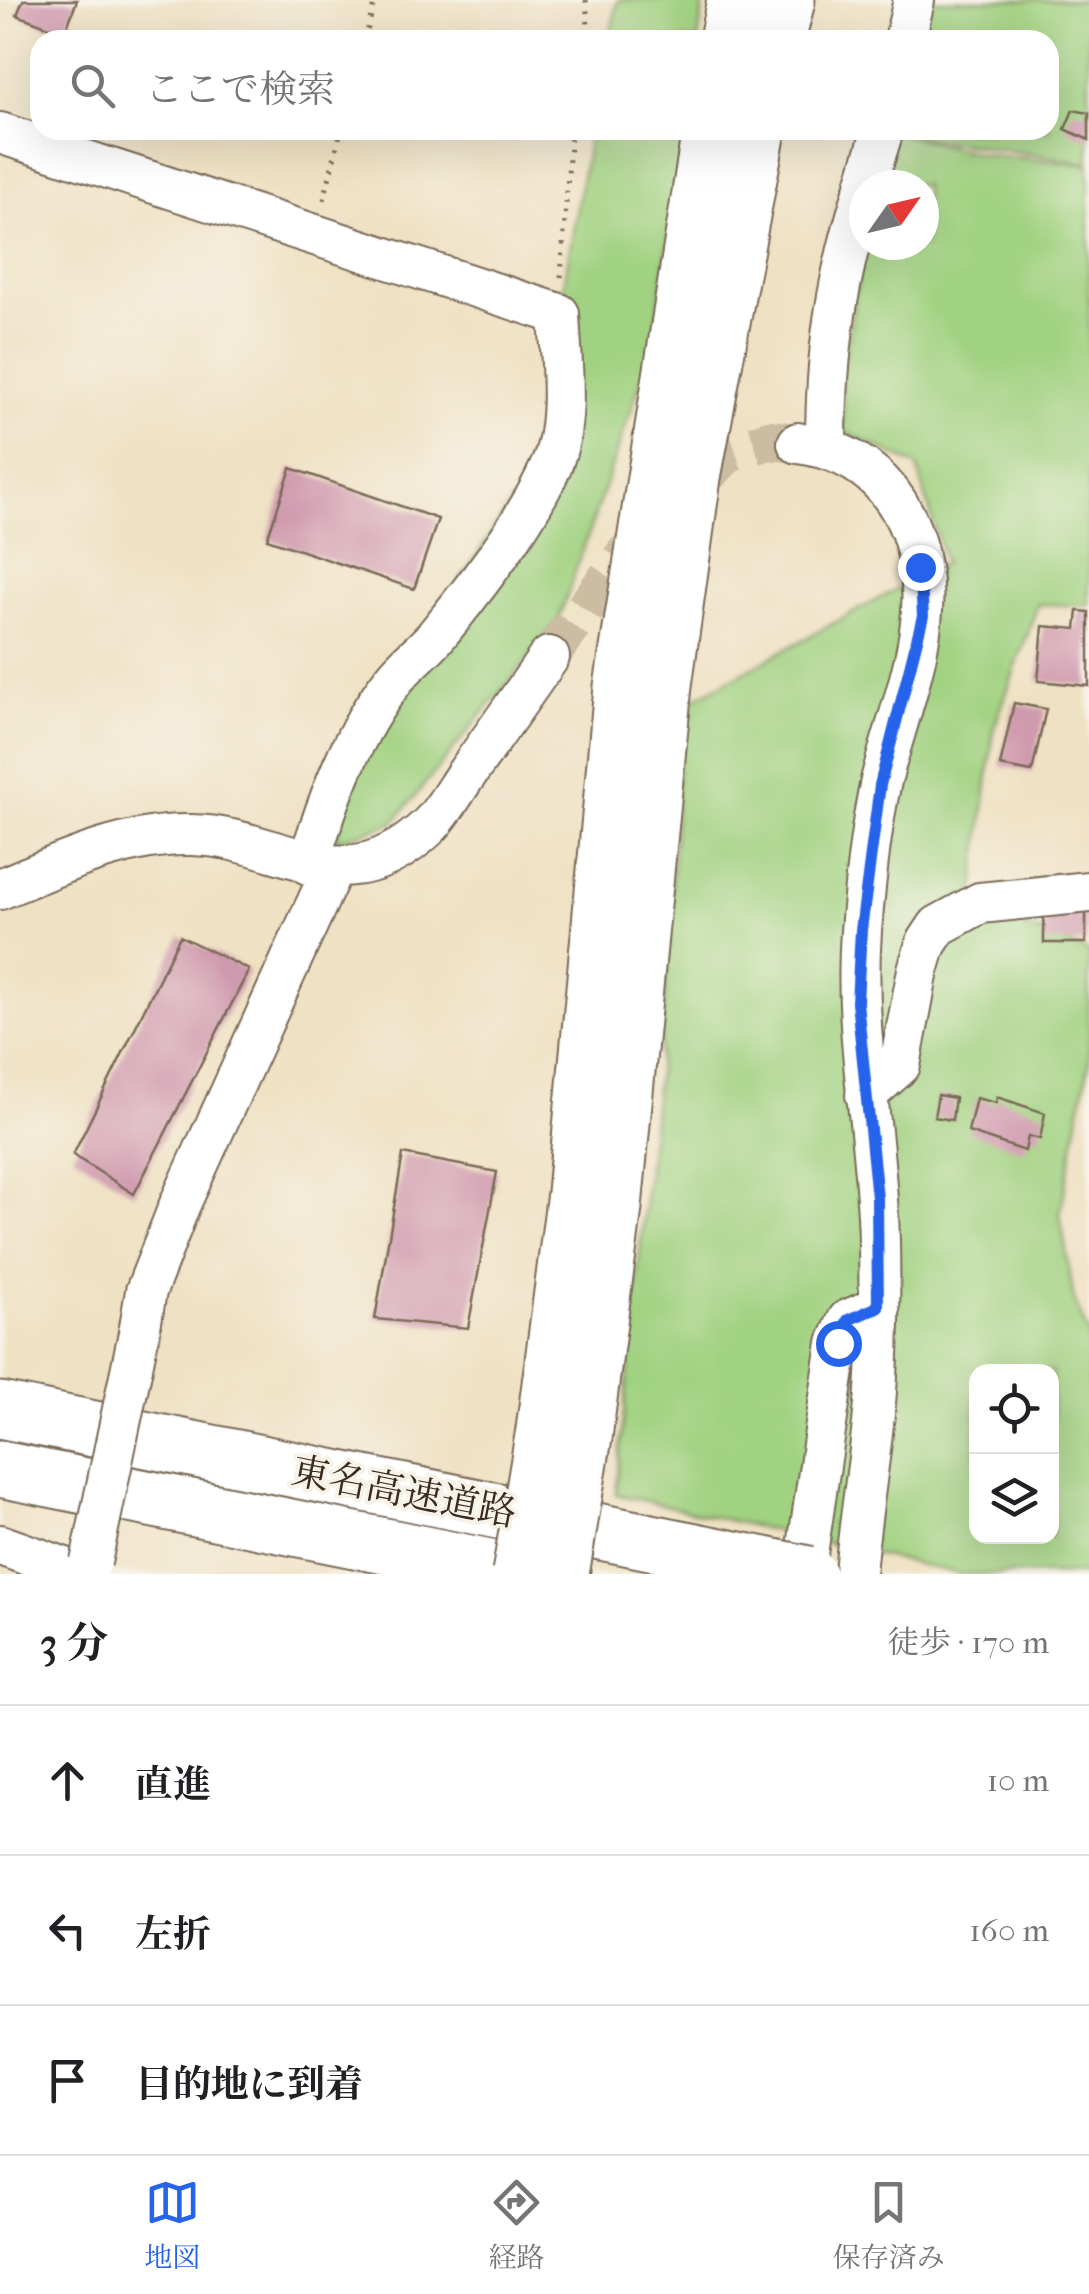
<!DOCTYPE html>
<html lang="ja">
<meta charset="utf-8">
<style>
:root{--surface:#fff;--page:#f2f2f2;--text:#202124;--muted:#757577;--line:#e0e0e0;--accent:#2563eb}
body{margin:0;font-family:"IM FELL French Canon","Noto Serif JP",serif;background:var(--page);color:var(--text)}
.controls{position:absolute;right:30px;bottom:30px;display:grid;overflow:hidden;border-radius:20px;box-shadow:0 10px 40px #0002}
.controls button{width:90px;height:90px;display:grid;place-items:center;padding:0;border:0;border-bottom:2px solid var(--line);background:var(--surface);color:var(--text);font:50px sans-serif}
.compass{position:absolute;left:849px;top:170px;width:90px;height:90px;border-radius:50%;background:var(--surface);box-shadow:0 10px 40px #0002;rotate:56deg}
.stop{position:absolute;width:30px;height:30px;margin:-22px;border:8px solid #2563eb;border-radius:50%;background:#fff}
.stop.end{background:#2563eb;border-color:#fff;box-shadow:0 2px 10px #0008}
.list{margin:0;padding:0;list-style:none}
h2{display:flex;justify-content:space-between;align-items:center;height:130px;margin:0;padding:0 40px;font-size:42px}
h2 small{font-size:32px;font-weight:400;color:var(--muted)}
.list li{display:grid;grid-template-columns:65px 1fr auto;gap:30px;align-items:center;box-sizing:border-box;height:150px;padding:0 40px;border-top:2px solid var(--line)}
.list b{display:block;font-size:38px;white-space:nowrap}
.list em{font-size:32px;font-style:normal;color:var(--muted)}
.icon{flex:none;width:55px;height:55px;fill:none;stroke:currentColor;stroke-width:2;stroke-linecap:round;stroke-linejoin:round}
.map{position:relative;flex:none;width:1089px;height:1574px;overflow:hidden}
.search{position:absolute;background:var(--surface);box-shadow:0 10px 40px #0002;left:30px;right:30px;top:30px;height:110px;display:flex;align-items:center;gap:25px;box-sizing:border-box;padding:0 35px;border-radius:30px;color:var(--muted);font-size:38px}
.sheet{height:580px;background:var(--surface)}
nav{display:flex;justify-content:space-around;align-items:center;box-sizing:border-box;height:140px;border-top:2px solid var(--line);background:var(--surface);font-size:28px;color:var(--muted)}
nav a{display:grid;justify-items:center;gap:5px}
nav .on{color:var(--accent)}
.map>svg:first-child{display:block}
</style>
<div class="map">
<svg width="1089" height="1574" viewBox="0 0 1089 1574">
<rect width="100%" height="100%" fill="#f7f3e8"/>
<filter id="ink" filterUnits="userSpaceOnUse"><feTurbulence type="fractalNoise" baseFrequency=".01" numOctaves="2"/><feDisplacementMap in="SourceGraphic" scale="20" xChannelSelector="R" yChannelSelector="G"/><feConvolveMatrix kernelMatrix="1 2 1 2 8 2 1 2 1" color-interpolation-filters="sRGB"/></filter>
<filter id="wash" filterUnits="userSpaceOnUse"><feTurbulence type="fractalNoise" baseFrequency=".0048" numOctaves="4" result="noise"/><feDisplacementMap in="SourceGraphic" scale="40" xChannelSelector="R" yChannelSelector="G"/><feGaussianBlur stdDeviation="2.25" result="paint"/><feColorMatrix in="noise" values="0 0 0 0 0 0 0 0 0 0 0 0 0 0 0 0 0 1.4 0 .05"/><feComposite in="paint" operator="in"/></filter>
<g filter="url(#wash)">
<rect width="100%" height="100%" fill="#efe1c3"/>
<path fill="#a1d281" stroke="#6e7e50" stroke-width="2.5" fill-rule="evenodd" d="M618 0H704L698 40H609Z
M921 0H1089V163L901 134 979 154 1089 165V606L1038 604 994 728 972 906 1089 952V1063L1060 1214 1074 1300 1089 1335V1574H960L616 1494 667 975 681 706 945 563 917 466 844 431 841 378 864 245H924V185H874L883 130H1049V40H909ZM976 1372H1052V1536H976Z
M590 130H685L652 350 558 621 393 823 335 841 360 731 558 432 559 314Z"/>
<g id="blocks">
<path fill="#d09aae" d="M23 0H77L65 33 17 15Z
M1073 110 1089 113V140L1065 129Z
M291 468 438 519 414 589 267 539Z
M1078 611 1089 612V686L1038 681 1043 626 1076 629Z
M1014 703 1046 709 1032 772 1000 766Z
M1044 911 1086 912V943H1044Z
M180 936 249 970 134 1194 73 1155Z
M938 1095 955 1098 952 1120 934 1117Z
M997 1097 1045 1113 1040 1139 1028 1136 1025 1151 968 1132 976 1098 996 1103Z
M403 1154 497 1172 468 1328 375 1319Z"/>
</g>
</g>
<g filter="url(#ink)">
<use href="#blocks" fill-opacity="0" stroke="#7a6a58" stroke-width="2.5"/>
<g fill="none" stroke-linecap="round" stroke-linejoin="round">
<path stroke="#cbbca2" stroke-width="40" stroke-dasharray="40 20" stroke-linecap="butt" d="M549 657 625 555 728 453 769 440 798 443"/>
<defs>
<path id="minor" d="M905 40 914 0
M0 133 559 314C561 360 570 422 551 466 527 522 475 588 436 636 424 651 406 663 394 679 351 734 329 798 308 864
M866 185 883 130
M798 443C867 452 909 498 920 566 932 637 898 712 881 781 870 830 865 881 861 931 853 1036 877 1137 879 1241 880 1301 880 1364 873 1423 868 1474 859 1523 855 1574
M826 446C826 351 836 283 864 192
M0 889C57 865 128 833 191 835 282 836 343 909 429 826 443 812 454 792 465 776 493 737 521 697 549 657
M866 1095 900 1065 918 970 926 944 938 926 980 903 1089 892
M139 1333 146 1291 180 1204 333 868
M0 1545 82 1574
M804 1574 838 1343 848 1320 878 1307"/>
<path id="highway" d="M727 40 735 0
M777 40 787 0
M0 1410 764 1565
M544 1430 575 1193 622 687 710 130
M584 1437 614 1207 664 685 693 477 758 130
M0 1469 525 1574"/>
</defs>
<use href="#minor" stroke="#7a6a58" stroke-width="44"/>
<use href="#highway" stroke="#7a6a58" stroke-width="59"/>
<path stroke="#7a6a58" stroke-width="5" stroke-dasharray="2.5 8" stroke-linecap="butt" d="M586 0 589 40
M365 40 375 0
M324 200 341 130
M561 277 571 130"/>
<use href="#minor" stroke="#fff" stroke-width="40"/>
<use href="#highway" stroke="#fff" stroke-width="55"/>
<defs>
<path id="minor-bridge" d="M91 1562 139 1333"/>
<path id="highway-bridge" d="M764 1565 808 1574
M520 1574 544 1430
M561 1574 584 1437"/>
</defs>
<use href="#minor-bridge" stroke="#7a6a58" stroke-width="44" stroke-linecap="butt"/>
<use href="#highway-bridge" stroke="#7a6a58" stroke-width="59" stroke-linecap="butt"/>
<use href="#minor-bridge" stroke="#fff" stroke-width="40"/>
<use href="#highway-bridge" stroke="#fff" stroke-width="55"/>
</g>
</g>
<g fill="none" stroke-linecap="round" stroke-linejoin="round" filter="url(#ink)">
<path stroke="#2563eb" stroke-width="12" d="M838 1343 848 1320 878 1307 877 1198 857 1002 861 930 880 785 923 616 920 567"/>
</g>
<g text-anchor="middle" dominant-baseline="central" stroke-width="8" stroke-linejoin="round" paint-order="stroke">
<g font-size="38" fill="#3b2a1e" stroke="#f7f3e8">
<text transform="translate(404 1492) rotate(11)">東名高速道路</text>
</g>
</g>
</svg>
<div class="controls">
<button><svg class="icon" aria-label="locate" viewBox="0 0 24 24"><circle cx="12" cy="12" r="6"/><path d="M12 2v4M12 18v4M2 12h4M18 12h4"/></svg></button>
<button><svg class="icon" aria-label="layers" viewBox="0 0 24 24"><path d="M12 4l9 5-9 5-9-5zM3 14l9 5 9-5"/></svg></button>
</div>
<svg class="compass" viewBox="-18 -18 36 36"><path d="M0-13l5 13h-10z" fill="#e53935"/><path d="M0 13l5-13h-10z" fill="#757577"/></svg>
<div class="stop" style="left:838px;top:1343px"></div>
<div class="stop end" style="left:920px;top:567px"></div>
<div class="search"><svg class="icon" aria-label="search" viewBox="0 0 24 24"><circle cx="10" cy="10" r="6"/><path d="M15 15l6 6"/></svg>ここで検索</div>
</div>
<section class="sheet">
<h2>3 分<small>徒歩 · 170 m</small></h2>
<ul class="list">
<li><svg class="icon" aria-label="ahead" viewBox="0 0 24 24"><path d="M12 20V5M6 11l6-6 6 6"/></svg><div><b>直進</b></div><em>10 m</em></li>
<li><svg class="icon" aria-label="left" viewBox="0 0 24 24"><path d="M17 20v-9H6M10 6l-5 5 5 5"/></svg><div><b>左折</b></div><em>160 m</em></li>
<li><svg class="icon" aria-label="arrive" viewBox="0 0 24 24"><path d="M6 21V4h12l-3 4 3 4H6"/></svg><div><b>目的地に到着</b></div></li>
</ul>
</section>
<nav>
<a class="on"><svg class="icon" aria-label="map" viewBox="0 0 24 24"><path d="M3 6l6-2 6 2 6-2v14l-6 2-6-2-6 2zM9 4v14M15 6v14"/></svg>地図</a>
<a><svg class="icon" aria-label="directions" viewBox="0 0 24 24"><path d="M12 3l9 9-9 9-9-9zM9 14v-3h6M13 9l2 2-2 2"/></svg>経路</a>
<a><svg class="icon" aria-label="saved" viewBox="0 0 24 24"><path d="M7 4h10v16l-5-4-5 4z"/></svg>保存済み</a>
</nav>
